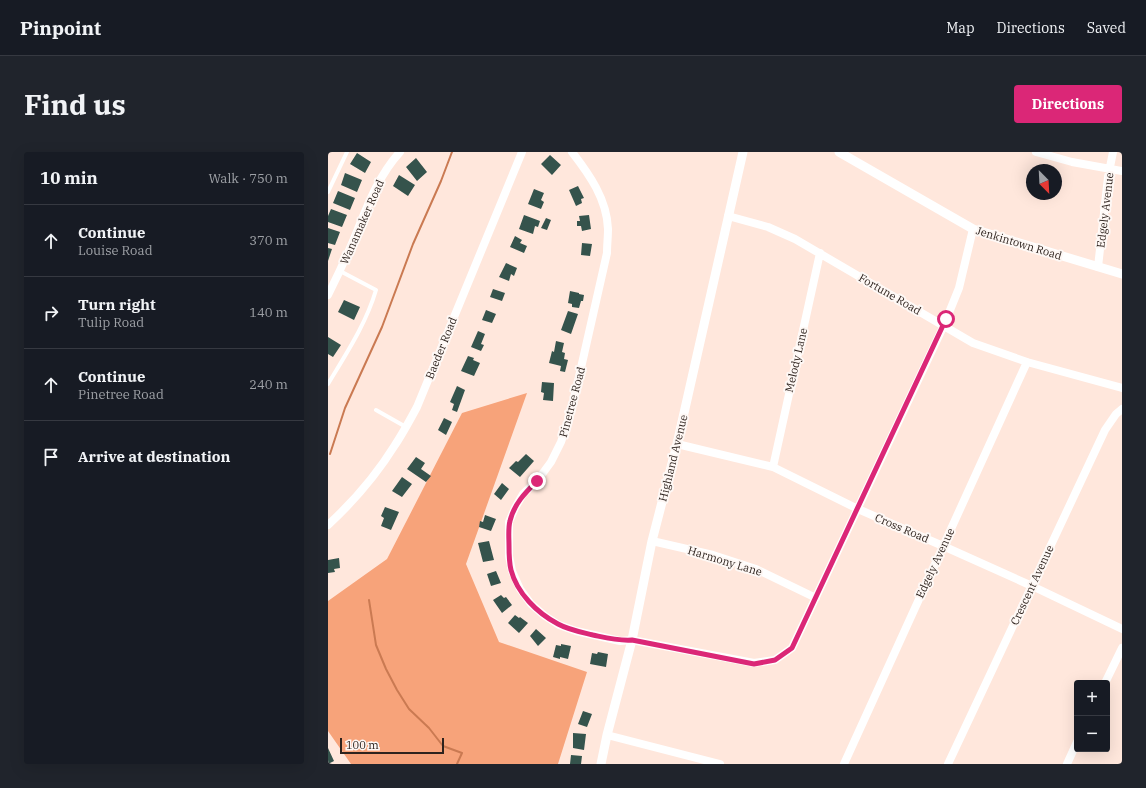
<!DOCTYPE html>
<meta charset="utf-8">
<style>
:root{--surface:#171b24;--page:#20242c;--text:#f1f3f6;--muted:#9ea1a6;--line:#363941;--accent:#db2777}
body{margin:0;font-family:"IBM Plex Serif",serif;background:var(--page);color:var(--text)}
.controls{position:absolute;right:12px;bottom:12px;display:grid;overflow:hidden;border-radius:4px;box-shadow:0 4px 16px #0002}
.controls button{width:36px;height:36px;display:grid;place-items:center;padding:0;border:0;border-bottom:1px solid var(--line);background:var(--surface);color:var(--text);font:20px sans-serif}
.compass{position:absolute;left:698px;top:12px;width:36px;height:36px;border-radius:50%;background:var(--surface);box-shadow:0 4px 16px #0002;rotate:156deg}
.scale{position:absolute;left:12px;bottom:10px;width:104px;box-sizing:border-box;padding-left:4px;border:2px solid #2e231e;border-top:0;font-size:11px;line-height:14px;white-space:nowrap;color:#2e231e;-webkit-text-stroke:3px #fef8f5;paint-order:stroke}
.stop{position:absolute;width:12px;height:12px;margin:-9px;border:3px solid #db2777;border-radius:50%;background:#fff}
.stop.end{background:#db2777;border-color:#fff;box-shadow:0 1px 4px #0008}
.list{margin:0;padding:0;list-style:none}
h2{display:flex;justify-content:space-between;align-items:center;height:52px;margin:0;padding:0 16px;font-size:17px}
h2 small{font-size:13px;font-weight:400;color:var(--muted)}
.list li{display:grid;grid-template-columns:26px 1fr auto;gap:12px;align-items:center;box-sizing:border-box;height:72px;padding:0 16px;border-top:1px solid var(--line)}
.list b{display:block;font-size:15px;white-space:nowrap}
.list p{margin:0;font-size:13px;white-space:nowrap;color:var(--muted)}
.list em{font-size:13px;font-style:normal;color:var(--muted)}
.icon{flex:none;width:22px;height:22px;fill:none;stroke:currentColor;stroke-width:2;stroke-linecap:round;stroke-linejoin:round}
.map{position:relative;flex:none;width:794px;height:612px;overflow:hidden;border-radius:4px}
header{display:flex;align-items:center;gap:24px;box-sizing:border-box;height:56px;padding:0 20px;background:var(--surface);border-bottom:1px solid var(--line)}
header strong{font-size:19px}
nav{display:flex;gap:22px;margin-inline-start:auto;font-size:14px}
.intro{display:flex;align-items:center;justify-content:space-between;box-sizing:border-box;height:96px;padding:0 24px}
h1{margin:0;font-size:28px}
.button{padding:10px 18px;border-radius:4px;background:var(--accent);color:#fff;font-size:14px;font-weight:700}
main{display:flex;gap:24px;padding:0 24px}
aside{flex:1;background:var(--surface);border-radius:4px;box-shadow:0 4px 16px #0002}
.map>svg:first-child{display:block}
</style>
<header>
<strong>Pinpoint</strong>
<nav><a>Map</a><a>Directions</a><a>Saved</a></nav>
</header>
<div class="intro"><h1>Find us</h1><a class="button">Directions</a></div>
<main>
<aside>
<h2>10 min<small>Walk · 750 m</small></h2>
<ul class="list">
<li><svg class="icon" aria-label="ahead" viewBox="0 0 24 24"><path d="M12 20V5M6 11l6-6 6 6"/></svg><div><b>Continue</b><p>Louise Road</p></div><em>370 m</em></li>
<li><svg class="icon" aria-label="right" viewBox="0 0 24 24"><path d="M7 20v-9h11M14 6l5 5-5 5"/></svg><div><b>Turn right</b><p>Tulip Road</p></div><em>140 m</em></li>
<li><svg class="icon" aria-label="ahead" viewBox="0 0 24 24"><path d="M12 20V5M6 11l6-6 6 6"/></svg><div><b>Continue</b><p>Pinetree Road</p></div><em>240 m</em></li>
<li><svg class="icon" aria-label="arrive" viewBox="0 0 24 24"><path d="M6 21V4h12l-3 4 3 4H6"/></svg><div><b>Arrive at destination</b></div></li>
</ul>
</aside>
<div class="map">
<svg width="794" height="612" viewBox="0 0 794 612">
<rect width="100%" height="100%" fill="#ffe7dc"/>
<path fill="#f7a37a" d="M199 241 138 412 171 490 259 520 230 612H23L0 579V449L59 407 134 261Z"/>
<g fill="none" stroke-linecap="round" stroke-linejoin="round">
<path stroke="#ca7a52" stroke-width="2" d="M2 302 17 256 54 175 85 92 113 29 124 0
M41 448 48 493 58 517 69 538 81 557 101 576 115 594 134 601 129 612"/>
</g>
<path fill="#35534c" d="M29 1 43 10 37 21 22 12Z
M222 3 233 13 224 23 213 12Z
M88 6 99 20 89 29 78 15Z
M17 21 34 28 29 40 13 33Z
M71 23 87 33 80 44 65 34Z
M250 34 256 46 253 47 254 51 248 54 241 38Z
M206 37 216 41 213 48 216 50 213 57 200 52Z
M10 39 27 46 22 58 5 51Z
M3 57 19 63 14 75 0 70V64Z
M196 63 212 69 210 75 207 74 205 82 191 77Z
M261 63 263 77 254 79 253 74H249V69H252L251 64Z
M218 66 223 68 219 78 213 76Z
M0 76 12 80 7 93 0 91Z
M187 84 194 88 192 91 199 94 196 101 182 95Z
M254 91 264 92 262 104 253 103Z
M0 96 4 97 0 109Z
M178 111 189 116 186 124 183 122 181 129 171 125Z
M165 137 177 141 174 149 162 145Z
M242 139 251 141V142L256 143 255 149H253L251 156 244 155V152L240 151Z
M16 148 32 155 26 168 10 160Z
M158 158 168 162 164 171 154 168Z
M240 159 250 162 243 182 233 178Z
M150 179 157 182 153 192 156 193 153 199 143 195Z
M0 185 13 193 5 205 0 202Z
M228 189 236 191 234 200 237 201 236 207 240 208 237 220 232 219 233 214 221 211 224 199 226 200Z
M140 204 146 206 145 208 152 211 146 224 133 219Z
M214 230 226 231 225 249 215 248 216 241 213 240Z
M129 234 137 238 129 260 124 258 126 252 122 250Z
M116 266 124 270 118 283 110 278Z
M198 302 206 309 192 325 181 316 188 309 190 310Z
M88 305 97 311 93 317 103 324 98 330 79 317Z
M74 325 84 332 74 345 64 339Z
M174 331 181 337 173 348 166 342Z
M57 355 71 360 63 378 53 374 56 366 53 364Z
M157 363 168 367 163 379 151 375 152 369 155 370Z
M161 389 166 408 155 410 150 391Z
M11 406 12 416 6 417 7 420 0 421V408Z
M168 419 173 431 163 434 159 422Z
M173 443 176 446 178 445 184 453 174 461 165 448Z
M187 463 191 466 192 465 200 471 191 481 180 471Z
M208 477 218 486 210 494 202 484Z
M233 492 243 494 240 507 232 505V507L225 505 228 493 233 494Z
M270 500 280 502 278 515 262 512 264 501 269 502Z
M255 559 264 562 259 575 250 572Z
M245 581 258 582 256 598 245 596Z
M0 596 6 609 0 612Z
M243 603 254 604 253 612H242Z"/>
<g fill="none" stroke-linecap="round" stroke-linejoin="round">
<path stroke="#fff" stroke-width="4" d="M0 40 19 0
M0 232C18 202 38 172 48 138L12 119
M48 258 78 275"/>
<path stroke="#fff" stroke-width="8" d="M244 0C261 22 279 47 280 77 280 85 279 93 279 101L243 260 233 290 223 310 209 329 195 342 187 356 181 370V404L184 419 192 437 203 452 217 464 231 473 248 479 292 489 304 488 426 511 447 508 464 496 616 173 631 136 645 77
M708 0 744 10 794 19
M400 64 440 75 467 87 645 191 699 210 794 236
M770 115 780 25 785 0
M0 143C9 125 17 108 25 89 38 58 49 25 72 0
M349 292 445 315 530 357 615 394 704 434 794 477
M445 315 492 101
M0 373C26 349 49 322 67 293 75 281 82 268 89 255L194 0
M324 389 385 403 428 417 488 446
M777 531 794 496
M279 583 392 612
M516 612 699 210
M620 612 777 278 788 262 794 257
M739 612 749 590"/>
<path stroke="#fff" stroke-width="9" d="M511 0 645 77 794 122
M273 612 279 583 304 488 324 389 349 292 415 0"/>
</g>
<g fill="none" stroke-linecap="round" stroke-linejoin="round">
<path stroke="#db2777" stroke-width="5" d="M209 329C197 341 186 352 182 369 180 376 181 386 181 393 181 402 181 410 183 418 189 441 209 461 230 472 241 478 253 480 265 483 279 486 290 489 304 488L426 512 447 508 464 496 618 167"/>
</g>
<g text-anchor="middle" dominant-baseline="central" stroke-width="4" stroke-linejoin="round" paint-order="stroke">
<g font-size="11" fill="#2e231e" stroke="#fef8f5">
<text transform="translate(777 58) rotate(-83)">Edgely Avenue</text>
<text transform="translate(34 70) rotate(-66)">Wanamaker Road</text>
<text transform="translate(691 91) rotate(17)">Jenkintown Road</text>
<text transform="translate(562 142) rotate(30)">Fortune Road</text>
<text transform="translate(113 196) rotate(-68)">Baeder Road</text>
<text transform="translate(468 208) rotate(-77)">Melody Lane</text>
<text transform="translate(244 250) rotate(-75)">Pinetree Road</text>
<text transform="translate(345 306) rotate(-76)">Highland Avenue</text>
<text transform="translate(574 376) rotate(23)">Cross Road</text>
<text transform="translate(397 409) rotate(17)">Harmony Lane</text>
<text transform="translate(607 411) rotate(-65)">Edgely Avenue</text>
<text transform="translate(704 433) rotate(-65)">Crescent Avenue</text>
</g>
</g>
</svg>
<div class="controls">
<button>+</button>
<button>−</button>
</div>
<svg class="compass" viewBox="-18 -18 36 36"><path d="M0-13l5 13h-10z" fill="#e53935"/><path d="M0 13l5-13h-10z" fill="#9ea1a6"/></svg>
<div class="scale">100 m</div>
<div class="stop" style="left:618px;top:167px"></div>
<div class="stop end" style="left:209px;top:329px"></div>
</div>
</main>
